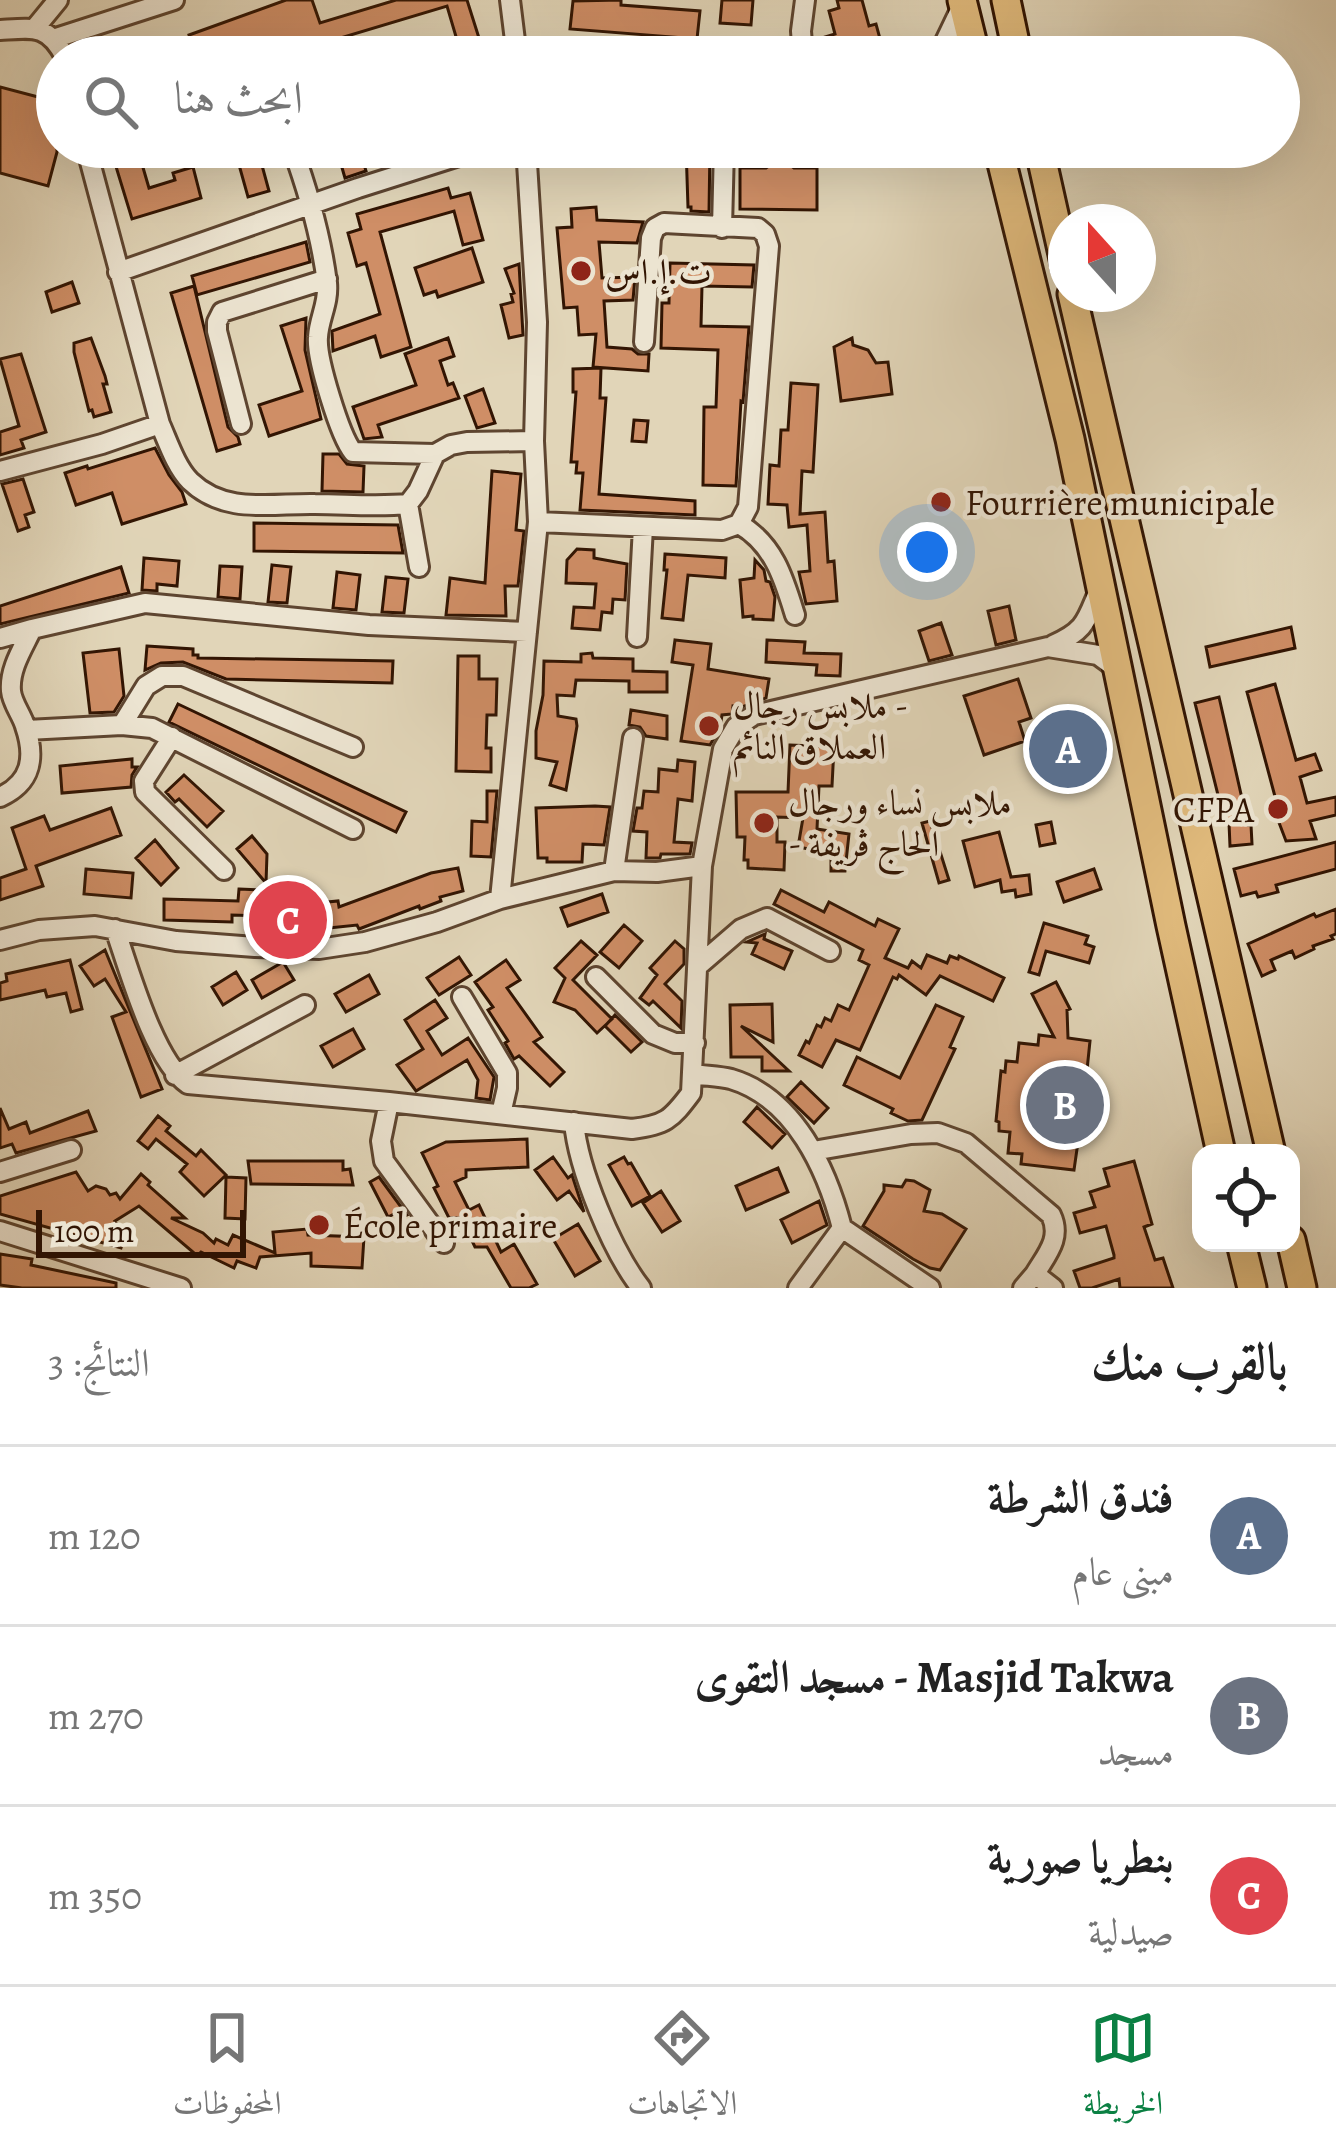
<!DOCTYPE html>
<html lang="ar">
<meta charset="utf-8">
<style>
:root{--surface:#fff;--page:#f2f2f2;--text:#222;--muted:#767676;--line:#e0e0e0;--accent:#0b8043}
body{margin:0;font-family:Alegreya,Amiri,serif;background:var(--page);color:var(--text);direction:rtl}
.controls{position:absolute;right:36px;bottom:36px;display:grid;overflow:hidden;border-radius:24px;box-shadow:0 12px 48px #0002}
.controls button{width:108px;height:108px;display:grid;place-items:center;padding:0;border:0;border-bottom:3px solid var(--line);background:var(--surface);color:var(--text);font:60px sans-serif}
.compass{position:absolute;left:1048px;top:204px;width:108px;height:108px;border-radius:50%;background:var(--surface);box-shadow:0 12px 48px #0002;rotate:339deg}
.scale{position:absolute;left:36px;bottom:30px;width:210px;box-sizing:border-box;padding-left:12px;border:6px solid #321503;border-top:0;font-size:33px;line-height:42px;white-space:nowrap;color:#321503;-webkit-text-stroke:9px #ece4d1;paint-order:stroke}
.you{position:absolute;left:927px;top:552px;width:42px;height:42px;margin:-30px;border:9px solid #fff;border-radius:50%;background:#1a73e8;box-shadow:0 0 0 18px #1a73e833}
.badge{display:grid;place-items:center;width:78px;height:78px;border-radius:50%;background:var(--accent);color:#fff;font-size:39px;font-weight:700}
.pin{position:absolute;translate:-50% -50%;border:6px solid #fff;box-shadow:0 3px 12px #0006}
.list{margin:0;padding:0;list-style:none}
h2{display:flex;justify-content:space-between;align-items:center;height:156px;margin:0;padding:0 48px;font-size:51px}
h2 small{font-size:39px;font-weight:400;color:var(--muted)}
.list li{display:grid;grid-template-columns:78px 1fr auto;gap:36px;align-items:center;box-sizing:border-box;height:180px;padding:0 48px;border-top:3px solid var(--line)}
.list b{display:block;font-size:45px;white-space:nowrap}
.list p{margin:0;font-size:39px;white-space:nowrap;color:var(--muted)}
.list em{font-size:39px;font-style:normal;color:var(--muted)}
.icon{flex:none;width:66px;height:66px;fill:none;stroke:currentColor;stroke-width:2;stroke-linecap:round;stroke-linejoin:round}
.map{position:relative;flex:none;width:1336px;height:1288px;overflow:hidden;direction:ltr}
.search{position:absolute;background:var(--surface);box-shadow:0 12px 48px #0002;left:36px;right:36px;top:36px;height:132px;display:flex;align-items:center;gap:30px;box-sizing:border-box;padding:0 42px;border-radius:66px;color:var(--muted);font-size:45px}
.sheet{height:696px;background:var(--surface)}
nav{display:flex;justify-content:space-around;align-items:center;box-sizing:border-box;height:168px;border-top:3px solid var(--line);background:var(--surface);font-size:33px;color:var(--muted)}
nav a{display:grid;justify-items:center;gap:6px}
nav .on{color:var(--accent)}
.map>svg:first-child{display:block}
</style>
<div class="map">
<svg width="1336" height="1288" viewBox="0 0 1336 1288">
<rect width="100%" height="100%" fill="#e1d5b8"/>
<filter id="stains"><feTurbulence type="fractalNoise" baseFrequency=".00167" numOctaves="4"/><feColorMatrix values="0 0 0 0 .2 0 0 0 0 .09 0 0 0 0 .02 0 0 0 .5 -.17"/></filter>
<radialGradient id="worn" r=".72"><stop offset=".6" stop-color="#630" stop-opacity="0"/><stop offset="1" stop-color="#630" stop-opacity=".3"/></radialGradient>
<path fill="#cf8e66" stroke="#321503" stroke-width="3" d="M286 0H312L320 23 396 0H467L485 57H462L447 6 327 42 328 46 298 57 292 41 249 57H160L159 54 192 44 189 35Z
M621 0V5L700 11 697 39 570 29 573 1Z
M722 0H753L751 25 720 23Z
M837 0H862L869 26 876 24 882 46 875 48 878 57H861L859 52 831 57 825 37 835 34 829 11 839 8Z
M0 87 57 102V152L48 186 0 173Z
M110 147H137L149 188 175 180 173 173 193 167 201 198 132 219Z
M234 147H257L269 191 248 197Z
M336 147H359L366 171 345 178Z
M686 147H710L709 212 691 211V207H688Z
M776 161 786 162 794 168H817V210L740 209V168H766Z
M448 188 451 198 470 193 483 240 463 245 454 211 380 232 411 347 381 357 375 336 333 351 332 331 380 314 366 263 357 266 348 233 361 229 357 214Z
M596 207 597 220 643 222 637 243 599 242 602 278 635 277 633 300 604 301 607 347 632 349 638 354H649L648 371 593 367 596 334 579 335 577 307 564 308 557 228 572 227 571 209Z
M306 242 310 262 197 295 192 276Z
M472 248 483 282 438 297 436 291 424 295 415 268Z
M670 263 754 265 752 287 702 286 701 326 749 327 743 402 741 401 736 486 703 485 704 407H716L718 350 661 348 662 303H669Z
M519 264 523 335 509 338 501 305 513 302 511 294 514 293 505 269Z
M72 282 79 303 52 312 46 292Z
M194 286 228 427 238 437 240 444 217 451 171 293Z
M306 318 305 350 321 419 269 436 259 405 302 391 281 326Z
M91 338 105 376 107 384H103L111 412 94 417 92 410 89 411 74 352V343Z
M448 338 454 356 440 361 448 385 453 383 459 398 378 425 382 437 364 439 353 407 416 385 405 354Z
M852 338 853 345 868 350 876 363 888 362 892 394 841 401 834 347Z
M21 354 46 432 21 440 24 448 0 455V432L19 426 0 359Z
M601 368 600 398H606L599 494 695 501V515L580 510 583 473H576L577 462H571L576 392H573V369Z
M791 383 818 385 813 472 802 471 800 514 825 512 828 562 834 561 837 601 806 604 799 572 810 571 807 525 789 527 787 505 768 504 770 465 779 466 781 430H788Z
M483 389 495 423 477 428 465 396Z
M634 420 648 421 646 442 632 441Z
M155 448 169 475 182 492 186 504 122 524 112 493 76 505 65 473 87 466 88 469Z
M323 454H339L347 464 364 466 363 492 322 491Z
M492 471 521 474 516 530 524 531 518 586H505L506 616 446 615 450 578 485 583Z
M23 479 34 512 25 515 29 527 18 531 2 484Z
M254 523 398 525 403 553 254 551Z
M577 549 594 550V558L627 564 625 600 613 599 612 613 602 612 600 630 572 628 574 607 594 608 596 584 566 583 567 560Z
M665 554 726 558 725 578 688 575 683 620 662 618 667 570H664Z
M144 558 179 561 177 586 157 584V591L142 590Z
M755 560 764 570 766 581 770 582 775 597 773 620 753 619V616L743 617 740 580 754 578Z
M272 565 291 567 287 603 268 602Z
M220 566 242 567 240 599 218 597Z
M121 567 129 593 0 624V606Z
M337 572 360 575 356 610 333 608Z
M386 577 408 579 404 613 382 612Z
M1009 606 1016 640 996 645 988 611Z
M941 623 952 655 929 661 919 631Z
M1291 627 1295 648 1210 667 1206 647Z
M675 640 711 644 708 669 769 679 766 698 742 707 733 706 732 714 722 715 720 728 710 745 681 741 693 665 672 662Z
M767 640 805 642 804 653 841 654 840 676 816 675 817 665 766 662Z
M147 646 193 649V655H198V658L393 661 392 683 226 679 183 662 161 663 145 670Z
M119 649 124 696 114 712 90 713 83 653Z
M592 653 593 658 633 659V671L667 672V692H629V681L576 680 574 696 557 695 558 716 576 719 577 726 566 790 550 785 557 762 536 758V731L543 695 544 661 581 662V654Z
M458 656H479V679H497L496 715H487L486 748H491V772L456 771Z
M1018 679 1031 718 1019 722 1025 741 984 755 964 696Z
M1275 684 1296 760 1315 754 1321 770 1300 777 1307 803 1336 797V815L1310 821 1316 839 1286 841 1278 820 1281 819 1247 692Z
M1219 697 1248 825H1251L1252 844 1230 846 1229 823H1225L1195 703Z
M178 704 406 812 396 832 169 722Z
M631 710 667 716V739L646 736 640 727 629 725Z
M790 745 834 747 832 786H819L817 829 849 834 845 871H831V853L798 847 803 818 777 817V842H785L784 870 748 868V860H744L745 837H737L736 792H788Z
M132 759V767H137L132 775 131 787 62 793 60 766Z
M678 760 695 762 692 801 678 799 674 842 692 843 690 854H661L660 858H646L647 832 633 831 637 808H642L644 791 658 792 659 769 677 771Z
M184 775 223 811 207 827 179 799 175 802 166 792Z
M487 791H497L491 857 471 856 472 821 487 822Z
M595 806 610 807 604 845 583 844 582 862H547V858H538L536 808Z
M111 808 121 835 36 866 43 886 0 900V878L26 869 12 828 44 816 50 830Z
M930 821 933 831 936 830 937 842 949 880 939 883 922 823Z
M1051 822 1055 843 1040 846 1036 825Z
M999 832 1011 877 1029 875 1031 894 1016 897 1015 890 1002 892 1000 880 975 887 963 841Z
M252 836 267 854 266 883 237 849Z
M155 840 178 868 161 885 136 858Z
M1336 842V869L1276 885 1278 892 1258 897 1256 892 1241 896 1234 869Z
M458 868 463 891 440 897 441 901 420 909 419 906 359 929 357 925 290 932 287 906 338 901 339 907 431 873Z
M86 869 133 873 131 898 84 894Z
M1094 869 1101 889 1064 902 1057 882Z
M239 889 260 890V903H265V916L232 915V922L164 920V899L238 901Z
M781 890 824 912 829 902 875 926 878 919 899 929 885 958 908 968 912 961 921 968 927 955 947 963 950 956 958 959 959 956 1004 978 993 1001 940 976 926 995 899 975 897 979 893 977 860 1050 836 1040 822 1067 799 1055 806 1041 809 1043 817 1025 821 1027 825 1018 831 1021 838 1005 849 1010 869 965 859 960 863 950 774 904Z
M602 894 608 912 568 926 561 908Z
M1336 909V934L1331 936 1333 939 1313 946 1314 949 1295 958 1292 951 1271 960 1275 970 1262 976 1248 944 1314 914 1316 917Z
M1044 923 1088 936 1085 944 1094 947 1089 963 1046 951 1039 975 1029 972Z
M624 925 642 941 619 968 600 952Z
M765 934 764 939 792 951 784 969 752 954 757 943 747 942Z
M581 941 597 955 573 980 612 1019 597 1033 575 1010 554 1002 565 978 555 968Z
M675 941 684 949V964L665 984 682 1001 681 1028 653 1001 649 1005 640 998 657 975 650 968Z
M105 950 162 1089 141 1097 112 1017 126 1012 105 979 94 986 80 966Z
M459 957 471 975 439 995 427 978Z
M70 960 82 1009 71 1012 66 993 47 997 45 990 0 1000V983L7 981 6 974Z
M506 960 520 980 507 988 542 1037 534 1042 564 1072 550 1086 519 1056 514 1059 505 1043 508 1041 488 1010 493 1007 475 982Z
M283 962 294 980 262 998 252 980Z
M236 972 247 990 223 1005 212 987Z
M369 975 379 994 346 1012 335 994Z
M1056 982 1070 1009 1067 1010 1068 1038 1090 1041 1087 1070 1090 1071 1082 1142H1078L1074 1170 1021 1164 1022 1154 1008 1153 1010 1132 999 1131V1122L996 1121 1001 1071 1005 1072 1006 1061 1017 1062 1019 1043 1038 1045 1039 1035 1054 1037 1032 994Z
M435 1000 447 1018 427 1031 442 1055 468 1038 494 1077 490 1100 476 1098 478 1080 467 1060 416 1091 397 1065 423 1049 405 1020Z
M772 1004 773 1042 741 1026 789 1071H762V1057H731L730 1005Z
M936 1005 963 1017 950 1047 955 1049 922 1120 908 1121 891 1113 893 1109 844 1085 857 1057 900 1078Z
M615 1015 642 1042 631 1052 605 1026Z
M353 1029 364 1049 333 1067 321 1046Z
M801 1082 828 1108 814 1123 787 1097Z
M757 1107 785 1134 772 1148 744 1122Z
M0 1108 9 1129 26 1122 30 1133 88 1111 96 1131 16 1153 12 1144 0 1148Z
M158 1116 170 1126 166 1131 196 1156 201 1150 226 1175 204 1196 180 1172 187 1164 156 1139 148 1149 138 1141Z
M527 1139 528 1167 466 1170V1177L455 1182 469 1210 479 1205 501 1252 514 1244 537 1284 529 1288H511L487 1247H475L461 1218H449L434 1188 438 1186 422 1153 446 1142Z
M553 1157 568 1178 572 1175 584 1212 569 1191 557 1200 535 1170Z
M624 1157 628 1164 631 1163 650 1196 632 1206 609 1165Z
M248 1161H343V1170L350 1169 353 1185 251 1184Z
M1134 1161 1152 1224 1144 1227 1155 1260 1163 1258 1173 1288H1120L1119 1279 1092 1288H1080L1074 1271 1114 1258V1255L1106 1226 1080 1233 1074 1213 1095 1207 1090 1192 1109 1186 1104 1169Z
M778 1168 788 1192 746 1210 736 1186Z
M76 1172 88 1191 96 1186 106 1189 110 1195 116 1193 120 1199 141 1174 150 1182 148 1185 185 1218H171L203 1233 214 1243 216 1239 228 1245 233 1235 275 1253 273 1232 307 1229 308 1235 364 1237 362 1268 311 1266V1253L260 1257 256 1268 237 1261 234 1268 201 1252 198 1255 194 1253 139 1206 115 1221 123 1234 126 1233 121 1248 0 1214V1196Z
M226 1177 246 1178 245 1219 225 1218Z
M379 1177 407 1215 399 1219 396 1213 388 1217 370 1182Z
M906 1180 914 1181 930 1190 924 1211 942 1214 966 1229 940 1270 930 1268 913 1259 863 1226 884 1191V1185L902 1187Z
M661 1191 680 1221 662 1232 643 1203Z
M819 1201 827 1225 792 1243 781 1220Z
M578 1224 600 1261 575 1276 553 1239Z
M0 1254 32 1259 31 1265 116 1283V1288H22L0 1285Z"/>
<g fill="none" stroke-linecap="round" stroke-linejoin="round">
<defs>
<path id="minor" d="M510 0 517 57
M35 28 58 0
M0 30C33 28 48 24 65 57
M56 38 174 0
M803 57 801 31 805 0
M935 57 941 50 963 4
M292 147C308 191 321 235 327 283 329 303 319 318 318 337 316 358 340 436 353 452L435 454 451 445 467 442 534 441
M391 147H392
M722 228 724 147
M118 272 358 188 487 147
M160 424C168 442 176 467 190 481 225 515 272 503 315 504 346 504 376 507 408 504L418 491 435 454
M241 424 217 331V322L222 312 327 279
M0 471 102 444 160 424 86 147
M408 504 419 567
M538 522 722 530 739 524 748 507 769 246 765 234 758 228 664 223 655 228 651 238 644 342
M739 524C774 544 784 579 795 615
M637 637 643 527
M0 638 32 629
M1053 645C1087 630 1086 620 1100 588
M122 725 146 686 162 676H183L353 747
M27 730 122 725 152 728 353 829
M172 737 144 781 145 792 224 870
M0 797C31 783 36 758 25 726 22 715 12 703 11 691 9 669 23 648 32 629L145 603 369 625 527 632
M614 871 633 738
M500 899 538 522 534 441 537 322 526 147
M115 929C129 969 154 1061 188 1084L389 1102 632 1129C665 1125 671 1120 691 1093L702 866
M0 940 39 930 95 926 176 941 255 947 319 949 365 942 437 922 500 899 614 871 657 872 702 866 723 749 736 727 754 715 1048 647 1098 655 1117 669
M698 966 741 929 767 918 830 951
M596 977 653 1034 675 1043H695
M462 997 507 1073V1088L501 1114
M693 1074C705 1076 719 1076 731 1079 795 1098 827 1170 842 1228L930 1288
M175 1075 305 1005
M389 1102 381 1141 384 1161 444 1243
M574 1122C578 1169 612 1251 641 1288
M813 1151 911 1134 938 1133 966 1143 1051 1215C1062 1238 1047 1254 1035 1274
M0 1172 71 1150
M0 1231 181 1288
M798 1288 842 1228
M1023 1288 1035 1274 1053 1288"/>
<path id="highway" d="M962 0 976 57
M1006 0 1018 57
M998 147 1070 439 1171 926 1221 1153
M1039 147 1066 268
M1072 294 1271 1153
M1291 1240 1302 1288
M1241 1243 1252 1288"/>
</defs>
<use href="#minor" stroke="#5e4530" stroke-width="24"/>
<use href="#highway" stroke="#321503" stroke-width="33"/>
<use href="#minor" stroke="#ece4d1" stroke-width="18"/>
<use href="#highway" stroke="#e0ba7c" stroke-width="27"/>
</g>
<g fill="#8f2418" stroke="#ece4d1" stroke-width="4.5">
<circle cx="581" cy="271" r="12"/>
<circle cx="941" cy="502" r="12"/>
<circle cx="709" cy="726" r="12"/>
<circle cx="1278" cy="809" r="12"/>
<circle cx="764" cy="823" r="12"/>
<circle cx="319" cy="1225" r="12"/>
</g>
<g text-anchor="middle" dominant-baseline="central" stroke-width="9" stroke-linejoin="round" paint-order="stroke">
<g font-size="36" fill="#321503" stroke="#ece4d1" text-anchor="start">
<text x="605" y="271">ت.إ.اس</text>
<text x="965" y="502">Fourrière municipale</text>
<text x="733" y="705">ملابس رجال -<tspan x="733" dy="41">العملاق النائم</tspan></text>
<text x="788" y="802">ملابس نساء ورجال<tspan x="788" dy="41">- الحاج ڨريفة</tspan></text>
<text x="1254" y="809" text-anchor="end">CFPA</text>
<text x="343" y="1225">École primaire</text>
</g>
</g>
<rect width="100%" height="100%" filter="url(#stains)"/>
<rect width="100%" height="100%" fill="url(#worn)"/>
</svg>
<div class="controls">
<button><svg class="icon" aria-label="locate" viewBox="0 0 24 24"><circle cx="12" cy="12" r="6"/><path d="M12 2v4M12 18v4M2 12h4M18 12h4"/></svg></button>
</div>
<svg class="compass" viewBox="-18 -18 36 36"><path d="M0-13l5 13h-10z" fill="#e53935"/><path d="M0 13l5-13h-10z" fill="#767676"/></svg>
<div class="scale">100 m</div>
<div class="you"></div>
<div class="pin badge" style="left:1068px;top:749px;background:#5c6f8a">A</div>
<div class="pin badge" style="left:1065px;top:1105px;background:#6b7280">B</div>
<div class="pin badge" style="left:288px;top:920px;background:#e0444e">C</div>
<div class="search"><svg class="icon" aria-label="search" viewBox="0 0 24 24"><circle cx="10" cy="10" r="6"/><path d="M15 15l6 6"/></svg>ابحث هنا</div>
</div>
<section class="sheet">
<h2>بالقرب منك<small>النتائج: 3</small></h2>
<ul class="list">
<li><span class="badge" style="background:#5c6f8a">A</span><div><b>فندق الشرطة</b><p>مبنى عام</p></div><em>120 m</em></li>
<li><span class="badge" style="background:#6b7280">B</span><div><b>Masjid Takwa - مسجد التقوى</b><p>مسجد</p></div><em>270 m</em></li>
<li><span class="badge" style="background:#e0444e">C</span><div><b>بنطريا صورية</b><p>صيدلية</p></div><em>350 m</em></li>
</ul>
</section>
<nav>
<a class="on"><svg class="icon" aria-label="map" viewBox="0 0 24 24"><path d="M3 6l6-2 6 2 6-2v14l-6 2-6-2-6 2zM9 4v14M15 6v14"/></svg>الخريطة</a>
<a><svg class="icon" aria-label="directions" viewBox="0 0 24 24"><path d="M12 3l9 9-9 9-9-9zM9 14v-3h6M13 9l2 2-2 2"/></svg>الاتجاهات</a>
<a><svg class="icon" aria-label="saved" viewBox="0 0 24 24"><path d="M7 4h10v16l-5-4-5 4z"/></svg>المحفوظات</a>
</nav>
